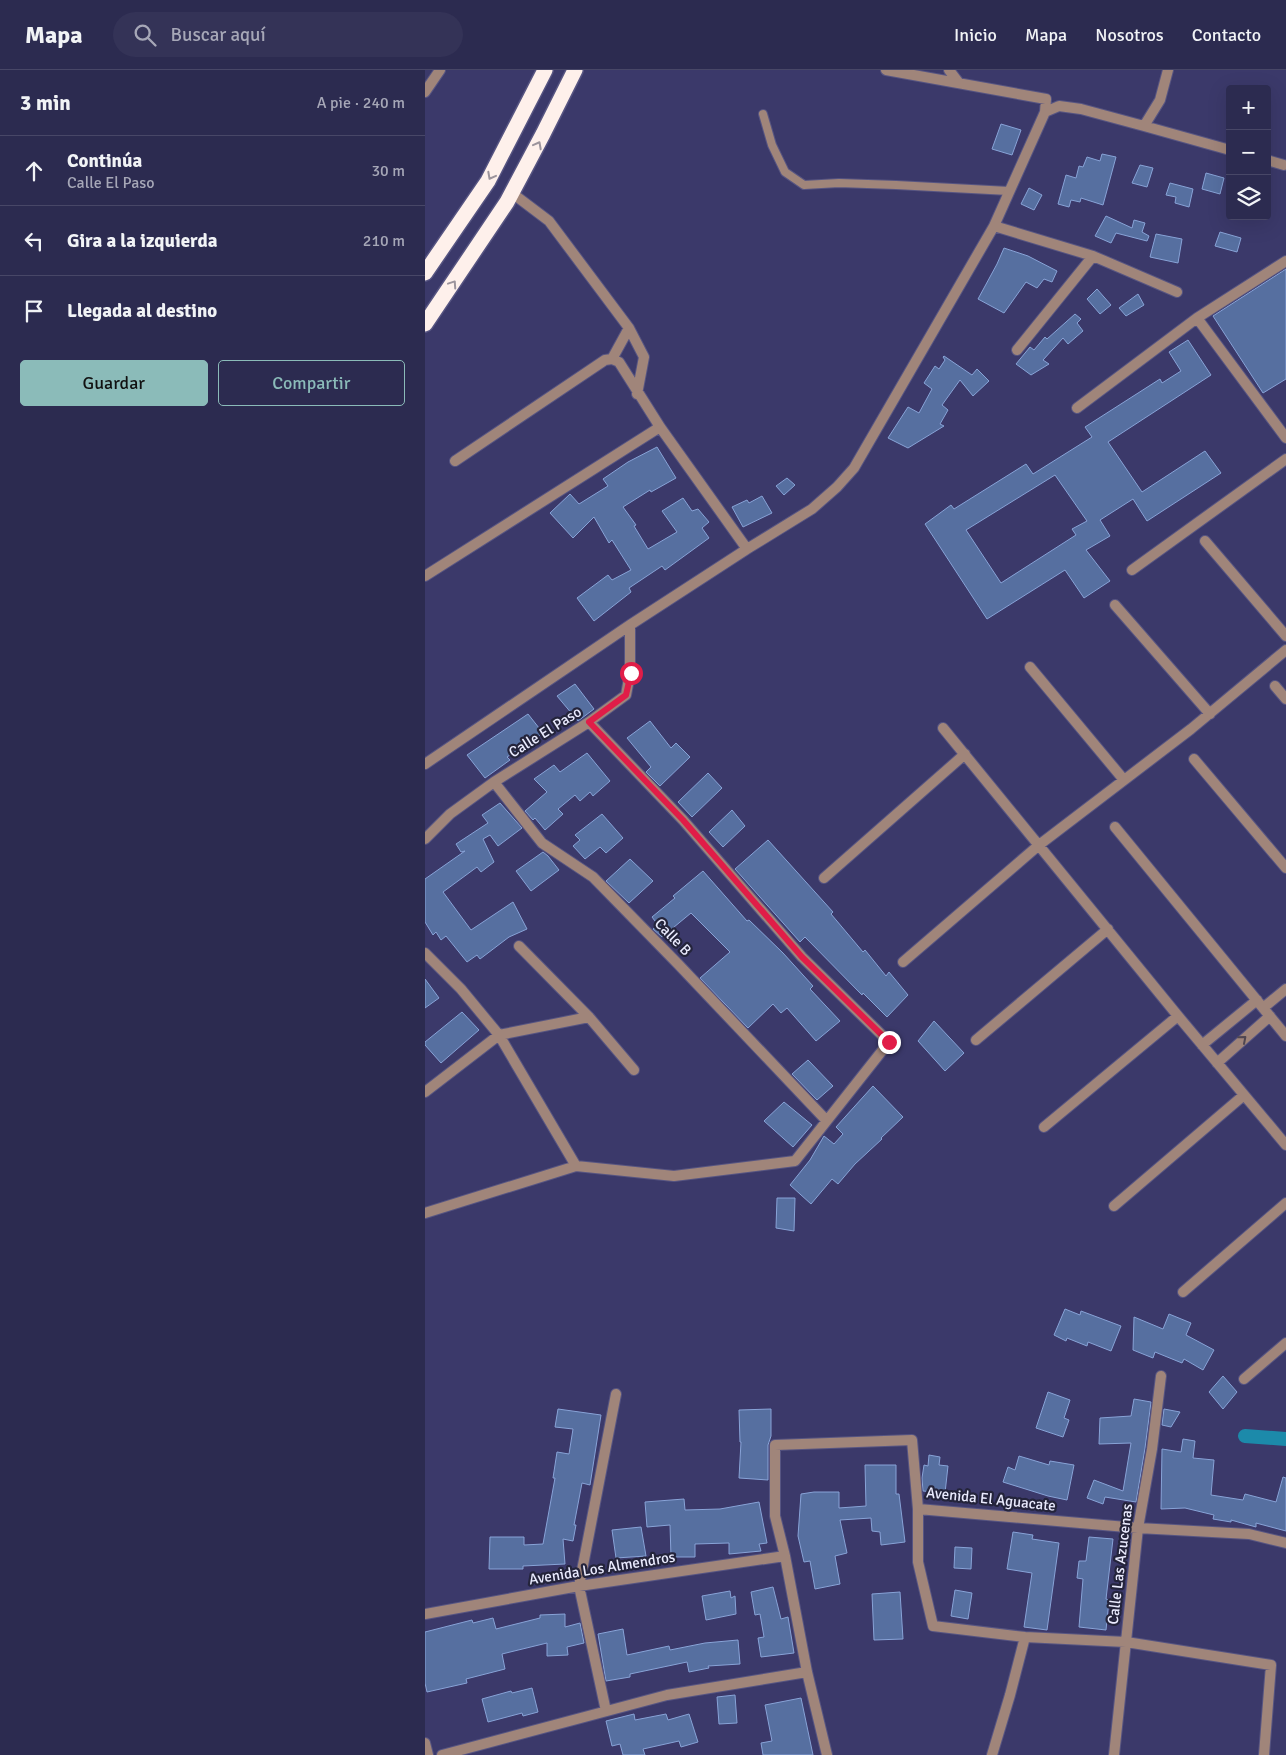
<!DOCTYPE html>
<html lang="es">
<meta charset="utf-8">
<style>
:root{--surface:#2c2b50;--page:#343357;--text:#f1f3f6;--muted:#a6a7b7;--line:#484767;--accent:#8bbbb9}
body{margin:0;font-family:Signika,sans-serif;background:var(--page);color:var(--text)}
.controls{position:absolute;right:15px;top:15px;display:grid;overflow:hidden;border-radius:5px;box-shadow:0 5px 20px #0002}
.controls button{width:45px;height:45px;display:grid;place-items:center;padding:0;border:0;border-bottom:1px solid var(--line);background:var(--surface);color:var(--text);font:25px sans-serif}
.stop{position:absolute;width:15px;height:15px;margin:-11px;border:4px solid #e11d48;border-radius:50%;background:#fff}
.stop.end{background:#e11d48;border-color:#fff;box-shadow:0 1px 5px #0008}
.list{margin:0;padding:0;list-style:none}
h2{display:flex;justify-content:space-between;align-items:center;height:65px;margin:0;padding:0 20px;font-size:21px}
h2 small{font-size:16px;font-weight:400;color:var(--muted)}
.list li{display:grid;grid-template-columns:32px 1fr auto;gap:15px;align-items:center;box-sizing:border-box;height:70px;padding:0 20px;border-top:1px solid var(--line)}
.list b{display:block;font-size:19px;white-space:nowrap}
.list p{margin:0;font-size:16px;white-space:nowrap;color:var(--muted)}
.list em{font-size:16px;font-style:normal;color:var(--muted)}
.actions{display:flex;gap:10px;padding:15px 20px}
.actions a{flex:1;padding:11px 0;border:1px solid var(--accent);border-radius:5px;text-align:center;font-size:18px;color:var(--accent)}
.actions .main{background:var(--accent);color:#111}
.icon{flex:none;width:28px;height:28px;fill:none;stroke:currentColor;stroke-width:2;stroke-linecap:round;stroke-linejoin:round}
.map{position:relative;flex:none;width:861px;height:1685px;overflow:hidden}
header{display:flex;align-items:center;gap:30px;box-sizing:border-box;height:70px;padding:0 25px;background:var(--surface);border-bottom:1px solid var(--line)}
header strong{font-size:24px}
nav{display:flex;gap:28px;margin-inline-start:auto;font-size:18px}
.search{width:350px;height:45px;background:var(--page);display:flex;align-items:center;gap:12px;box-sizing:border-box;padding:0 18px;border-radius:28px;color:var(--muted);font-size:19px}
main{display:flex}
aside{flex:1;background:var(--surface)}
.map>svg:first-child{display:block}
</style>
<header>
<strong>Mapa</strong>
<div class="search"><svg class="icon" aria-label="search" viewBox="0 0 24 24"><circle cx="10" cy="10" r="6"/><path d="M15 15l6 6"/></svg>Buscar aquí</div>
<nav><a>Inicio</a><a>Mapa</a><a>Nosotros</a><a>Contacto</a></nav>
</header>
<main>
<aside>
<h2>3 min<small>A pie · 240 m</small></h2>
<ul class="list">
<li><svg class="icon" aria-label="ahead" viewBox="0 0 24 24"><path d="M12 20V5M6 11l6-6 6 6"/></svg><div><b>Continúa</b><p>Calle El Paso</p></div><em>30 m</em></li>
<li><svg class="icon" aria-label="left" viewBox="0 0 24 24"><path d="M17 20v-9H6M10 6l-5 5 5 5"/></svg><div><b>Gira a la izquierda</b></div><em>210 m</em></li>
<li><svg class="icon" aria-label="arrive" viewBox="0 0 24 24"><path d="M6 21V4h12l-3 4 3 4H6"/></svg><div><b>Llegada al destino</b></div></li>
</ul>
<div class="actions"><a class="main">Guardar</a><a>Compartir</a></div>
</aside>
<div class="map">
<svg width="861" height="1685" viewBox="0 0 861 1685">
<rect width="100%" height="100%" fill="#3b396a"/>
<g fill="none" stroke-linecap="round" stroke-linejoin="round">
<path stroke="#1c8aaa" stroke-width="14" d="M820 1366 861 1369"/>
</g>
<path fill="#566fa0" stroke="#88a3d7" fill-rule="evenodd" d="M576 54 596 60 587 85 567 79Z
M677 84 691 87 678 135 656 128 655 132 646 130 644 137 633 134 641 105 651 108 654 96 658 97 662 87 675 91Z
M715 95 728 98 722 117 707 113Z
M781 103 799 108 795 124 777 119Z
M745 113 768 119 764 137 750 133 751 127 741 125Z
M604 118 617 125 609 140 596 134Z
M681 146 707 158 709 150 720 153 717 162 724 166 722 171 691 163 686 173 670 166Z
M795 162 816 168 812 182 790 176Z
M731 164 757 169 753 193 725 187Z
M579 178 603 186 632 201 627 212 619 209 612 218 601 212 579 243 553 229 572 194Z
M861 199V309L838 323 788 246Z
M672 219 686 235 675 244 662 229Z
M713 224 719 235 701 246 694 238Z
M650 244 656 249 652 253 658 261 643 274 638 268 618 290 624 294 606 305 591 294 605 277 609 280 620 267 622 269Z
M763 270 786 305 683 372 717 422 780 381 796 403 722 451 708 429 675 450 685 466 661 480 685 511 659 528 640 500 562 549 500 454 526 435 529 439 601 394 608 404 667 367 660 357 735 309 737 313 756 301 744 282ZM630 405 662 451 647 459 651 465 576 513 541 460Z
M519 286 547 305 552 299 564 311 548 326 535 310 517 335 523 340 515 354 519 356 483 378 463 368 483 337 494 343 507 319 499 313 510 296 514 299 520 290 518 287Z
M232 377 251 408 226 422 225 420 198 437 211 455 209 456 223 479 252 462 237 441 258 428 267 441 273 439 284 452 277 458 284 468 240 500 237 496 204 518 206 522 169 551 152 528 183 505 187 510 206 500 187 470 184 473 169 447 148 468 125 443 145 424 154 434 183 416 178 409 203 392Z
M362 408 370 415 359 425 351 416Z
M337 426 347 443 318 457 307 437 322 430 324 433Z
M150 614 169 639 153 651 132 626Z
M103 644 118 663 82 687 85 690 60 708 42 685Z
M225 651 246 678 251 673 265 687 235 716 221 702 226 697 202 668Z
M162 683 185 711 168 726 165 722 155 731 150 725 133 739 138 744 120 760 110 748 108 750 100 741 122 722 109 709 129 695 135 702Z
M283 703 297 718 267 747 253 732Z
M75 733 97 758 73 776 65 765 58 769 69 792 56 802 52 797 18 822 46 860 88 832 102 859 84 867 55 889 52 885 42 892 21 866 16 870 11 862 8 865 0 852V809L40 781 36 782 31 774 63 753 57 745Z
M307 740 320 756 298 777 284 762Z
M177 744 198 768 181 783 175 777 160 789 148 776 155 770 150 765Z
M343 770 408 842 406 844 438 882 440 880 461 906 464 902 483 925 462 947 438 923 437 925 380 867 375 872 310 799Z
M118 782 123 786 134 800 106 821 91 801Z
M205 789 228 811 204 833 181 811Z
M278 801 322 851 324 850 358 883 388 916 385 919 415 951 391 971 362 938 356 943 348 934 323 958 275 908 305 882 266 843 237 867 228 859 233 855 227 847 250 828 248 826Z
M0 909 14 928 0 938Z
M37 942 54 960 16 993 0 975V972Z
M509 951 539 983 520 1001 493 971Z
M383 990 408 1016 392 1030 367 1004Z
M448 1016 478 1047 456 1068 457 1069 430 1094 413 1114 407 1109 386 1134 365 1115 385 1090 399 1066 409 1074 418 1064 411 1057Z
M359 1032 387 1055 368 1077 339 1051Z
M352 1128H370L369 1161 351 1158Z
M640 1239 655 1245 656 1241 696 1256 686 1281 663 1272 662 1276 642 1268 641 1271 629 1265Z
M744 1244 766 1253 761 1265 789 1280 778 1300 759 1289 757 1293 730 1282 728 1288 708 1280 709 1247 738 1259Z
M798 1306 812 1322 798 1339 784 1322Z
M623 1322 645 1330 639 1348 644 1350 638 1367 611 1358Z
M709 1329 726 1332 720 1378 711 1432 680 1427 678 1434 662 1428 669 1410 698 1421 706 1373 674 1374 675 1348 706 1346Z
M133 1339 176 1345 165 1415 157 1413 149 1455H151L148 1471 138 1469 140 1494 98 1496V1499H64L65 1467H99V1475L118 1474 130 1408H128L132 1382 144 1384 148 1359 130 1357Z
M346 1339V1366L343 1375V1410L314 1408 316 1372H315L314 1340Z
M739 1339 755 1342 746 1357 737 1355Z
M758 1369 770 1371 768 1388 789 1390 786 1425 818 1430 820 1424 851 1432 858 1407 861 1408V1461L831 1453V1457L806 1450V1452L788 1449 789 1445 760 1438 736 1439 737 1379 756 1382Z
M504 1385 515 1387 514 1395 523 1396 520 1423 498 1421 497 1408 499 1395 503 1396Z
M594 1386 624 1395 625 1391 649 1395 642 1430 623 1426 578 1412 583 1397 590 1400Z
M440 1395H471V1424H474L480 1472 456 1475 455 1462 447 1461 446 1448 415 1450 422 1483 410 1486 415 1514 390 1519 385 1491 379 1492 373 1466 376 1424 389 1422H414V1438L441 1436Z
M259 1429 260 1440 295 1439 334 1432 342 1473 334 1474 336 1481 304 1484V1473L270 1474V1487H246L245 1455 222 1457 220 1432Z
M216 1457 221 1486 191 1488 187 1460Z
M588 1462 608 1465 607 1469 634 1473 622 1560 599 1557 607 1503 582 1499Z
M664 1467 688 1469 681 1529 684 1530 681 1560 654 1557 658 1509 652 1508 654 1491H661Z
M530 1477 547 1478 546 1499 529 1498Z
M348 1517 356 1549 363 1547 369 1583 336 1587 333 1568 339 1567 335 1544 330 1545 326 1522Z
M530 1520 547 1523 543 1549 526 1546Z
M305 1521 306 1528 310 1526 311 1544 281 1550 277 1526Z
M475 1522 478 1569 449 1570 447 1524Z
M140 1544V1557L155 1553 159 1573 142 1577 143 1585 122 1586V1573L77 1584 80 1599 41 1609 42 1613 2 1622 0 1613V1562L47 1550 48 1553 68 1548 71 1559 115 1548V1545Z
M198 1559 202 1585 244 1576 245 1580 280 1573 313 1570 315 1594 283 1596 284 1598 264 1602 262 1592 205 1604V1607L181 1611 173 1564Z
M107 1618 113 1642 98 1646 97 1643 63 1652 57 1629 86 1621 87 1623Z
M310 1625 312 1653 294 1654 292 1627Z
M376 1628 388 1685H338L336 1673 347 1671 340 1635Z
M209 1644 210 1650 241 1644 243 1650 264 1644 273 1672 256 1677 254 1671 218 1679 220 1685H198L195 1674 187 1676 181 1651Z"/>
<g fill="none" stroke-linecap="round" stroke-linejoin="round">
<defs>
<path id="lane" d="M338 44 347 75 360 102 379 115 414 113 471 115 584 121"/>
<path id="street" d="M461 0 621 29 620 42
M524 0 534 13
M0 22 15 0
M719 56 805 80
M842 90 859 95
M87 123 124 151 204 258 219 287 212 324
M569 156 668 186 752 222
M772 248 861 368
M592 280 668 186
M187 289 204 258
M652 338 772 248 861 191
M30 391 180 290 187 289 194 292 235 357 322 479
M780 471 861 566
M707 500 861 389
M0 506 235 357
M690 535 785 644
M605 597 699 710
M850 616 861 629
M518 658 753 946 861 1075
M769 689 861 798
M0 694 205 555 322 479 387 439 412 417 429 398 569 156 620 42 634 36 656 39 719 56 735 30 743 0
M69 712 117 773 168 807 253 894 401 1050
M690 757 861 966
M0 769 25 744 69 712 164 652 201 625 205 603V555
M399 808 540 684
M94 876 164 947 209 1000
M0 883 36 919 74 965 151 1096
M478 892 614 775 766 659 861 580
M838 938 861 919
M551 970 683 859
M777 975 832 930
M792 993 845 946
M0 1022 74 965 164 947
M619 1057 753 946
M689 1136 819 1025
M0 1143 151 1096 249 1106 370 1091 464 972 377 887 258 750 164 652
M758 1222 861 1133
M819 1309 861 1273
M493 1439 713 1458 824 1464 861 1473
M0 1544 154 1516 360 1486
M181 1641 154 1516 191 1324
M0 1673 3 1685
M17 1685 242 1625 382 1602
M402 1685 382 1602 360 1486 350 1446V1375L487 1370 493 1439V1492L508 1556 600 1567 701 1572 846 1595 839 1685
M567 1685 585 1625 600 1567
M689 1685 713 1458 727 1379 736 1306"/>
<path id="highway" d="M0 203 63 111 120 0
M0 254 82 132 118 64 150 0"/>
</defs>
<use href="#lane" stroke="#575582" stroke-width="10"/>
<use href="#street" stroke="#575582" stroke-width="12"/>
<use href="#highway" stroke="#575582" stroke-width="18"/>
<use href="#lane" stroke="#a0857a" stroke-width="8"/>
<use href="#street" stroke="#a0857a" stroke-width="10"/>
<use href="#highway" stroke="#fef0eb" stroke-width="15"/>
</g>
<defs><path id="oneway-chevron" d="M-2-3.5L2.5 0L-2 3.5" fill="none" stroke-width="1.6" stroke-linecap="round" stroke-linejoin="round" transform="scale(1.25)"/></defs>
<g stroke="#9c949c">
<use href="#oneway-chevron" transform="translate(113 75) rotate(-62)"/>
<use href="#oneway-chevron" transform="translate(66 106) rotate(118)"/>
<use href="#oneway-chevron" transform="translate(28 214) rotate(-56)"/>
</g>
<use stroke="#4f4651" href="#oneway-chevron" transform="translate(818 969) rotate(-41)"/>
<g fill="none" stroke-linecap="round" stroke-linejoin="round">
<path stroke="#e11d48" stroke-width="6" d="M206 603 201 625 164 652 258 750 377 887 464 972"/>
</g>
<g text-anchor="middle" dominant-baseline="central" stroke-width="4.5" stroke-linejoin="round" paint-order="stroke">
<g font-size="15" fill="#eaebfe" stroke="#24243b">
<text transform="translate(120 662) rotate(-32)">Calle El Paso</text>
<text transform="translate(248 867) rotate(46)">Calle B</text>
<text transform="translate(566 1429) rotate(6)">Avenida El Aguacate</text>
<text transform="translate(695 1494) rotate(-83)">Calle Las Azucenas</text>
<text transform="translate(177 1498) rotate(-9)">Avenida Los Almendros</text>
</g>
</g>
</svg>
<div class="controls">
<button>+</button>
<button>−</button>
<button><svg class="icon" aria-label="layers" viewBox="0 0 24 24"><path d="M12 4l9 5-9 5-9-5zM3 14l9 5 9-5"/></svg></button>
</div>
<div class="stop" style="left:206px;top:603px"></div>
<div class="stop end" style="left:464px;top:972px"></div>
</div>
</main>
